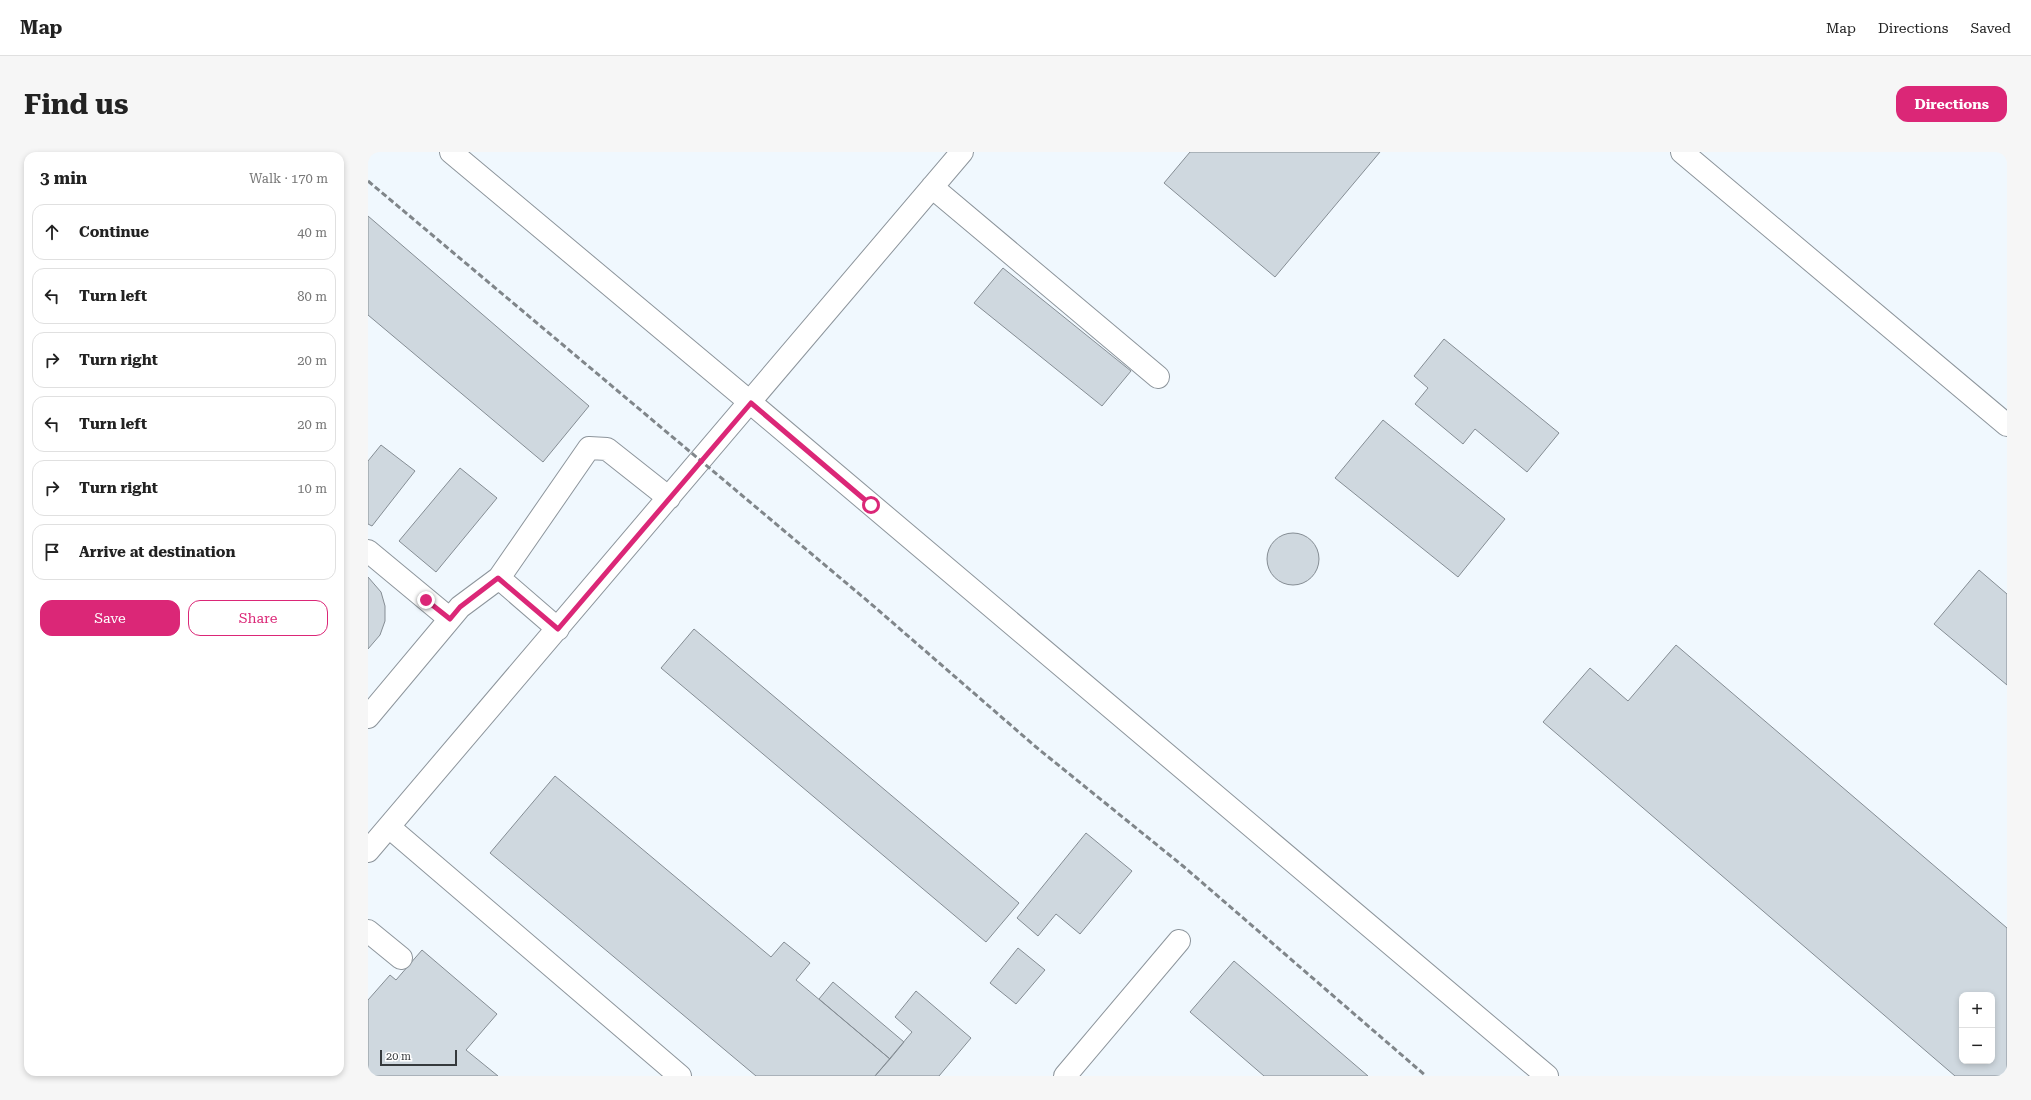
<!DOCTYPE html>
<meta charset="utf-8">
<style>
:root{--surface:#fff;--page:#f6f6f6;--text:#222;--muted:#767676;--line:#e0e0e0;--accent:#db2777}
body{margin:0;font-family:"Roboto Serif",serif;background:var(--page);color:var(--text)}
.controls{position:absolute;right:12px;bottom:12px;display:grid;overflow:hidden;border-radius:8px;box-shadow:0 2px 6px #0003}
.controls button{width:36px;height:36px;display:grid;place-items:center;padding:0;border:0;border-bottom:1px solid var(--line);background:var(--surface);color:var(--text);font:20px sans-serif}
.scale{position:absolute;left:12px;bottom:10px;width:77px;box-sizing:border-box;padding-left:4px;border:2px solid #35393c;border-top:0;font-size:11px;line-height:14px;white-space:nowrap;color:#35393c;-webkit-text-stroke:3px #fff;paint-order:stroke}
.stop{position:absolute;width:12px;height:12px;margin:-9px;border:3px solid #db2777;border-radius:50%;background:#fff}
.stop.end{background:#db2777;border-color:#fff;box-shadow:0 1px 4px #0008}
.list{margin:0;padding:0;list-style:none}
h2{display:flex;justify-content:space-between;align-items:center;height:52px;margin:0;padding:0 16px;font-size:17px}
h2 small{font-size:13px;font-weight:400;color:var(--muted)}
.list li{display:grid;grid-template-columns:26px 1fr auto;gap:12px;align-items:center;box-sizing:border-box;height:56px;margin:0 8px 8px;padding:0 8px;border:1px solid var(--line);border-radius:12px}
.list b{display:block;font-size:15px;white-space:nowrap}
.list em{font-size:13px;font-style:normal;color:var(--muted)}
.actions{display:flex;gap:8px;padding:12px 16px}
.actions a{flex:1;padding:9px 0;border:1px solid var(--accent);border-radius:12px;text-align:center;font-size:14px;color:var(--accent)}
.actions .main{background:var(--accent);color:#fff}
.icon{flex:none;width:22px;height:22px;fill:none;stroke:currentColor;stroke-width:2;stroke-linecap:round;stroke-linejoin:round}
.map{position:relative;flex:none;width:1639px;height:924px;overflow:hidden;border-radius:12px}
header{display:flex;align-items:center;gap:24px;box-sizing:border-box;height:56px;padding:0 20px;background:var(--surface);border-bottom:1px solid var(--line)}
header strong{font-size:19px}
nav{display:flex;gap:22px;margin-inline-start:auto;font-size:14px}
.intro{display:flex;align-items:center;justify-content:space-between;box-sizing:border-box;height:96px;padding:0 24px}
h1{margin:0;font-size:28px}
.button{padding:10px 18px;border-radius:12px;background:var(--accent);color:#fff;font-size:14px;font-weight:700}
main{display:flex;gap:24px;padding:0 24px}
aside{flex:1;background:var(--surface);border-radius:12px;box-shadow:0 2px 6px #0003}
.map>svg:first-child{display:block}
</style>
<header>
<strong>Map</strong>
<nav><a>Map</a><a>Directions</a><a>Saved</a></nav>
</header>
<div class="intro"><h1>Find us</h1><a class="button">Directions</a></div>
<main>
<aside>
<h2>3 min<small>Walk · 170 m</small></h2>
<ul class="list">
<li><svg class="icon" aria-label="ahead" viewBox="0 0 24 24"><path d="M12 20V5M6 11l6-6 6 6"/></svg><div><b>Continue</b></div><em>40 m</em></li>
<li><svg class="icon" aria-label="left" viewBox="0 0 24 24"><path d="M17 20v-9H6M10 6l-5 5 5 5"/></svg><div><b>Turn left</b></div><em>80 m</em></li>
<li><svg class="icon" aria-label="right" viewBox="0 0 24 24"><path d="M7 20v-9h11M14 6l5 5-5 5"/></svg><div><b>Turn right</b></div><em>20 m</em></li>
<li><svg class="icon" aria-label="left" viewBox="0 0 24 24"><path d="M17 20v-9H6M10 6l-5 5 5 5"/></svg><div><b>Turn left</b></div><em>20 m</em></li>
<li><svg class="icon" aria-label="right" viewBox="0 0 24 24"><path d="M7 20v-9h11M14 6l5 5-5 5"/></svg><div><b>Turn right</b></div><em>10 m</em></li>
<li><svg class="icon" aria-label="arrive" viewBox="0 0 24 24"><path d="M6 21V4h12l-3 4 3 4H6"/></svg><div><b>Arrive at destination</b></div></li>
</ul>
<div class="actions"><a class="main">Save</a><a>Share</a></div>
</aside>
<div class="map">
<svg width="1639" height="924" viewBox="0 0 1639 924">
<rect width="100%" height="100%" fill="#f0f8fe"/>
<path fill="#cfd8df" stroke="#858d94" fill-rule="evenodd" d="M822 0H1012L907 125 796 31Z
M0 64 221 254 175 310 0 163Z
M635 116 763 219 734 254 606 151Z
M1076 187 1191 281 1159 320 1107 277 1095 292 1047 252 1060 236 1046 224Z
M1015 268 1137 367 1090 425 967 326Z
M13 293 47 319 4 374 0 372V309Z
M92 316 129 346 68 420 31 389Z
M899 407a26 26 0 1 1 52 0a26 26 0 1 1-52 0Z
M1611 418 1639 442V533L1566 472Z
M0 425 13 440 17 454V469L12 483 0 497Z
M326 477 651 751 618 790 293 516Z
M1308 493 1639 776V924H1587L1175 570 1222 516 1260 549ZM1594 843H1624V909H1594Z
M187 624 403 805 416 790 442 811 428 828 522 907 507 924H388L122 701Z
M718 681 764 719 712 782 688 762 670 784 649 766Z
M650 796 677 818 648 852 622 831Z
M54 798 129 862 98 898 130 924H0V848L22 823 28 828Z
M866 809 1000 924H896L822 860Z
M465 830 536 890 522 907 451 847Z
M548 839 603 886 571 924H507L544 880 527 865Z"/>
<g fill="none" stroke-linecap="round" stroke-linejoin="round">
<defs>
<path id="minor" d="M83 0 383 251 1179 924
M1314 0 1639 273
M564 35 790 225
M0 399 82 467
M131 426 190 477
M0 565 92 455 131 426 221 296 239 297 301 346
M21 675 312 924
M0 699 594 0
M0 779 33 806
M697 924 811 789"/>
</defs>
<use href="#minor" stroke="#8d959c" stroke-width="24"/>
<use href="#minor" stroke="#fff" stroke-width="22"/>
<path stroke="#80868a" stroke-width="3" stroke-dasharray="6 3" stroke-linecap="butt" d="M0 29 502 451 668 595 815 714 1058 924"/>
</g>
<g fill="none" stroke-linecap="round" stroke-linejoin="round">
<path stroke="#db2777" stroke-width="5" d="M58 448 82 467 92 455 130 426 190 477 383 251 503 353"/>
</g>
</svg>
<div class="controls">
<button>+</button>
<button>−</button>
</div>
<div class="scale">20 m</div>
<div class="stop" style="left:503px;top:353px"></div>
<div class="stop end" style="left:58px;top:448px"></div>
</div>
</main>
